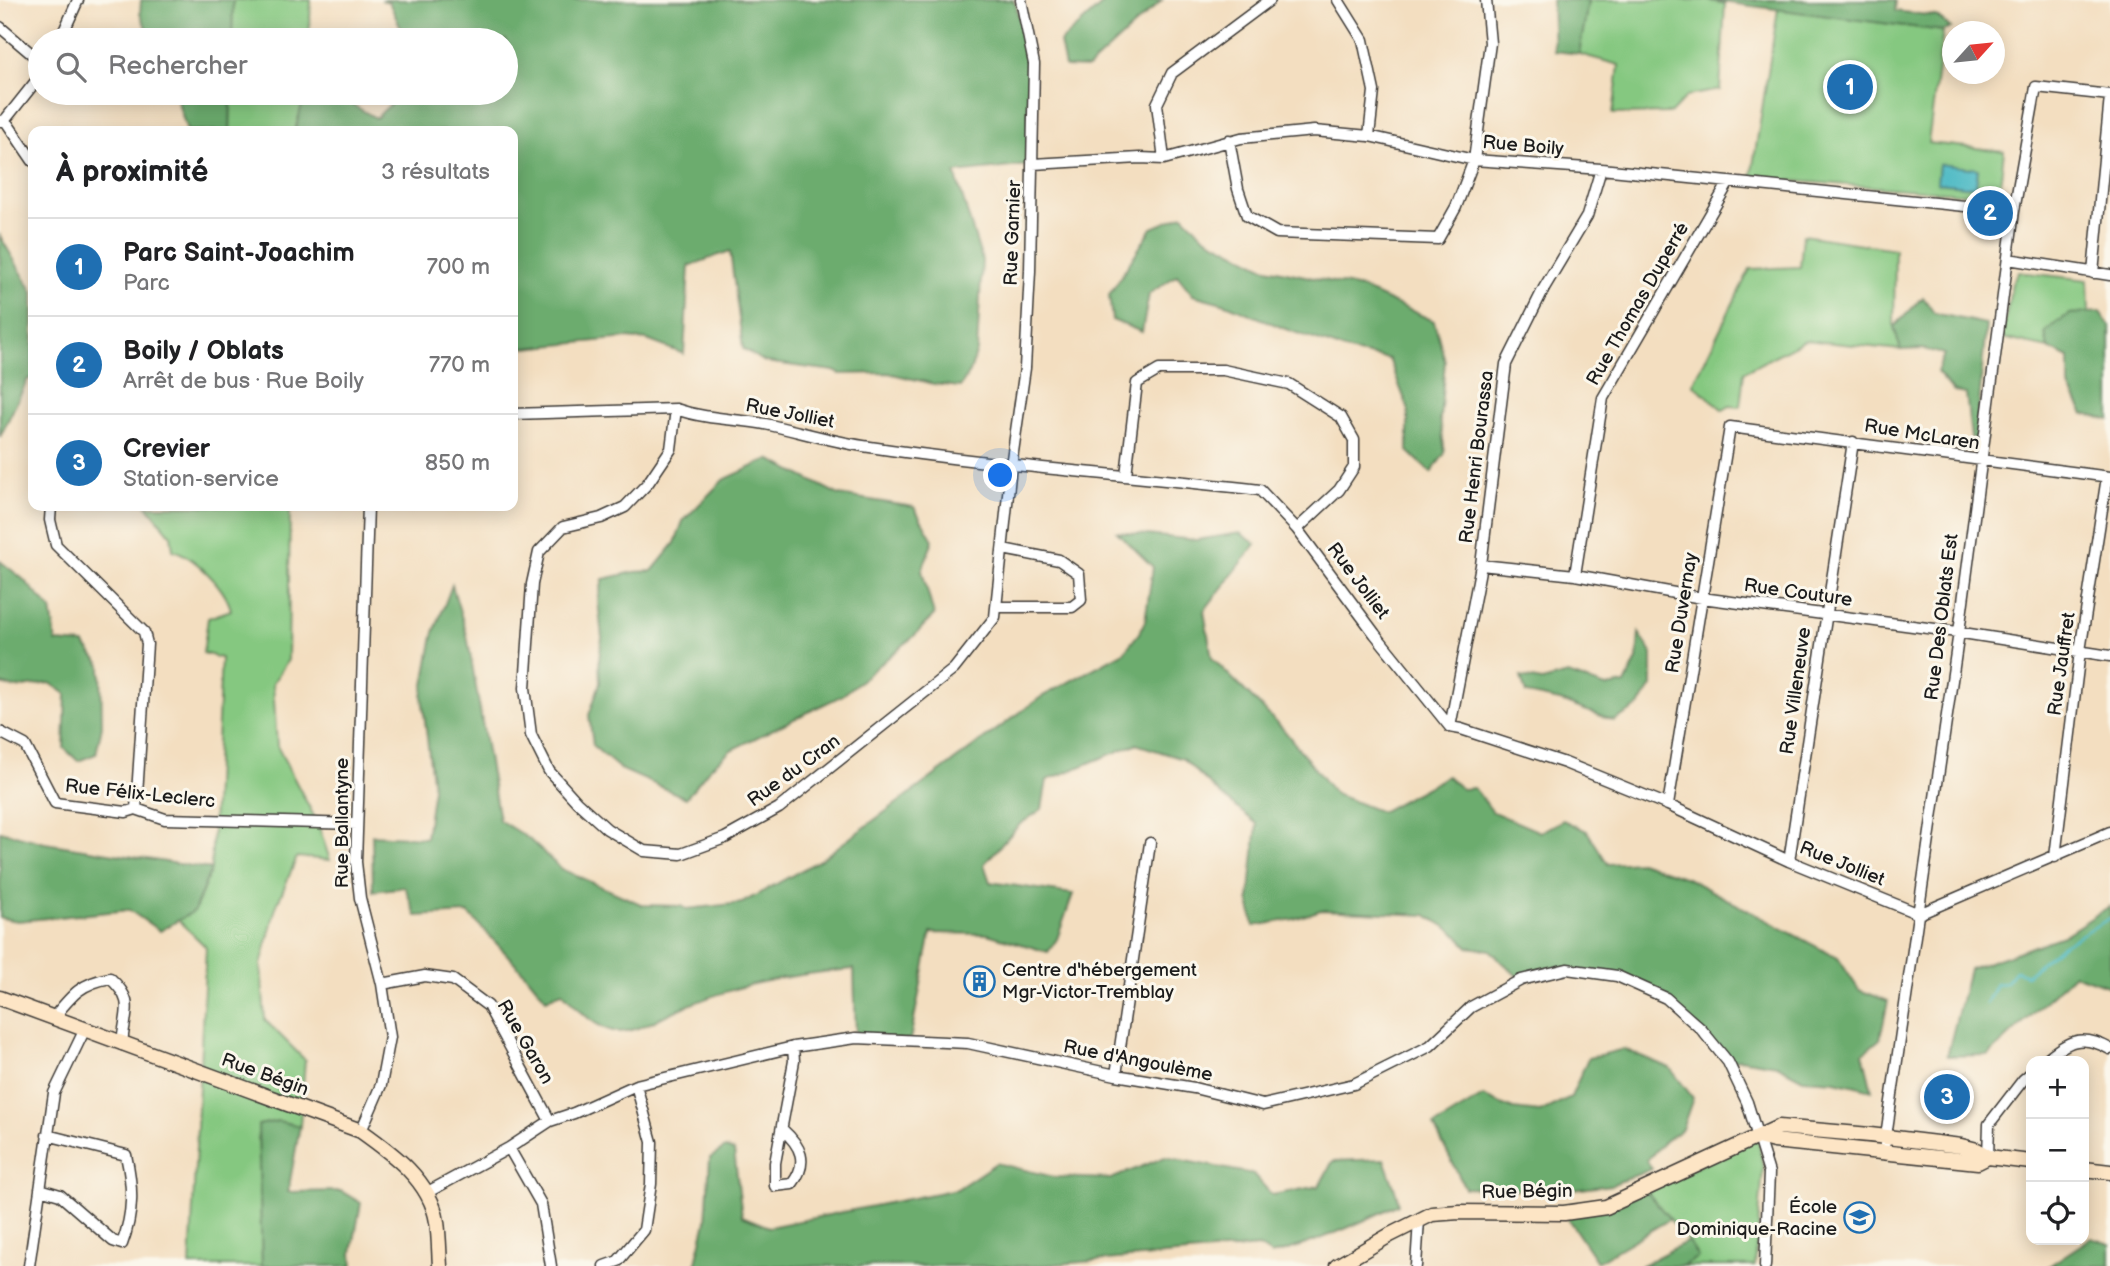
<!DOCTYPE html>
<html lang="fr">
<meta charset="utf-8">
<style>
:root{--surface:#fff;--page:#f6f6f6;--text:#202124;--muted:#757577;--line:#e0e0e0;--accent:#1f6fb2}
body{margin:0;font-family:"Balsamiq Sans",sans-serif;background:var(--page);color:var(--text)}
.controls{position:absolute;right:21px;bottom:21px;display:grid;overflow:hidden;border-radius:14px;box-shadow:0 4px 18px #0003}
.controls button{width:63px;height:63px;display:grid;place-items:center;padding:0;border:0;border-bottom:2px solid var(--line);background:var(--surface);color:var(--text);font:35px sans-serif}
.compass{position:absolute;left:1942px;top:21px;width:63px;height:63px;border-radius:50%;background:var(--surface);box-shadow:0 4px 18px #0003;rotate:63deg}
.you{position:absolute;left:1001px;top:476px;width:24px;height:24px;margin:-18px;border:5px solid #fff;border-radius:50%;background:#1a73e8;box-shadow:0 0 0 10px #1a73e833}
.badge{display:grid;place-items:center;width:46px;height:46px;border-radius:50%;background:var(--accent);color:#fff;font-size:23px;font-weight:700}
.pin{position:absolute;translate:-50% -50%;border:4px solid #fff;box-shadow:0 2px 7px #0006}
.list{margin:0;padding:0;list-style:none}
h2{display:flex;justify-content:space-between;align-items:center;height:91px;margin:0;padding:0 28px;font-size:30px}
h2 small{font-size:23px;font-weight:400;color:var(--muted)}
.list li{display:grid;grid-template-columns:46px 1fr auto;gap:21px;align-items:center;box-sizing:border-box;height:98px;padding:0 28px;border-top:2px solid var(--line)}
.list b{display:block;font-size:26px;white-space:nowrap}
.list p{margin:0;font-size:23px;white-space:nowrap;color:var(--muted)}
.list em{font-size:23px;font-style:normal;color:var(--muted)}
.icon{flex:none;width:38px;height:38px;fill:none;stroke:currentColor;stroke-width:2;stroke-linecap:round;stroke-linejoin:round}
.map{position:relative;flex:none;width:2110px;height:1266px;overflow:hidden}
.search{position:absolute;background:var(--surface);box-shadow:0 4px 18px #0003;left:28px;top:28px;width:490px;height:77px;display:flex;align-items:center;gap:18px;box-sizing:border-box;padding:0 24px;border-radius:38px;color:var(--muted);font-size:26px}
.panel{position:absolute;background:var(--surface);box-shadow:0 4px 18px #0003;left:28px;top:126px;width:490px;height:385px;border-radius:14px}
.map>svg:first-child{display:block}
</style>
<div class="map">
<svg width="2110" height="1266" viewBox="0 0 2110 1266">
<rect width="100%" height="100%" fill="#fbf7ec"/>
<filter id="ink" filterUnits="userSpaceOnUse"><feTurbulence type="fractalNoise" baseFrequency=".0143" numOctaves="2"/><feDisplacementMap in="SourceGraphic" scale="14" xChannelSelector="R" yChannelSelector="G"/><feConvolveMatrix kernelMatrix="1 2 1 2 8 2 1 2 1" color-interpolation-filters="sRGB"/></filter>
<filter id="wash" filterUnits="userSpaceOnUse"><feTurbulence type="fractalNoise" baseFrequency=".00686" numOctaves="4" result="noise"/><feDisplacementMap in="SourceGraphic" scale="28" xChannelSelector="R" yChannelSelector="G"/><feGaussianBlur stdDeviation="1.57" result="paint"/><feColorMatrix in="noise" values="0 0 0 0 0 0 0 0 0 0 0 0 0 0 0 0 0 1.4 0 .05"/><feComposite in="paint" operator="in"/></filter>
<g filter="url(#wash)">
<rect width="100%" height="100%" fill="#f3dec0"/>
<path fill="#85c880" stroke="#50724e" stroke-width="2" d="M233 0H311L309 40H232Z
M1591 0H1706L1725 4 1720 90 1687 96 1671 113 1613 114 1619 65 1579 54 1588 2Z
M1778 9 1943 31 1928 143 2004 151 1999 196 1751 178Z
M231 93H306L295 131H230Z
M1803 235 1895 249 1894 327 1901 350 1805 340 1744 372 1740 407 1730 406 1723 410 1693 384 1750 269 1800 267Z
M2019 272 2088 280 2089 313 2069 314 2045 332 2048 348 2002 338 2012 283Z
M147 506H290L288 660 273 683 277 746 318 824 330 860 297 857 276 907 261 965 265 1020 305 1060 300 1126 278 1121 258 1125 262 1266H190L206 947 178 920 195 910 211 869 221 658 203 653 208 618 231 610C226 588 194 556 173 550L171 535Z
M1758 1137 1763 1168 1755 1266H1682L1697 1256 1688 1241 1645 1190Z"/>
<path fill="#6cac6e" stroke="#446445" stroke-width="2" d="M141 0H233L232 40H152L140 14Z
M381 0H1013L1016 5 1028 62 1029 165 955 173 982 260 977 350 970 372 960 387 934 384 888 373 840 374 834 371 765 362 743 349 730 251 689 266 684 354 647 340 627 338 526 348 513 344V131H295L305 93 337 96 376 118 402 93H506V40H421L420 31 404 35 389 2Z
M1107 0H1162L1088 68 1065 67 1060 42Z
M1552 0H1591L1588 2 1579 54 1554 51Z
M1706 0H1896L1895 11 1936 16 1951 28 1943 31Z
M175 93H231L230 131H187Z
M1183 215 1205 237 1263 267 1361 288 1434 321 1445 361 1440 419 1445 453 1431 473 1408 451V408L1389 359 1352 352 1288 330 1226 304 1193 295 1177 275 1149 294 1142 332 1112 320 1109 295 1152 228Z
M0 236 33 292V379H28L0 437Z
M1923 297 1934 313 1986 324 1976 439 1971 438 1966 394 1954 392 1937 372 1944 354 1922 349 1901 350 1894 327Z
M2100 312 2110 326V420L2084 414 2069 387V358L2048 348 2045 332 2069 314Z
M769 459 839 495 914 507 933 540 922 571 934 615 913 637 843 695 731 750 710 768 686 798 620 769 593 746 589 715 600 683 599 659 602 638 598 600 603 579 634 572 652 571 675 543 683 521 723 480Z
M1117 532 1196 540 1240 533 1256 544 1204 611 1212 658 1283 729 1335 794 1381 812 1447 776 1462 789 1474 788 1493 812 1540 832 1563 820 1587 831 1608 864 1640 862 1687 878 1838 958 1859 990 1888 1001 1880 1039 1863 1053 1872 1090 1835 1081 1803 1079 1777 1065 1739 1059 1728 1062 1666 998 1617 976 1567 969 1521 980 1490 950 1468 947 1454 932 1426 915 1321 910 1294 919 1254 926 1249 900 1257 824 1221 795 1183 759 1136 744 1047 780 1042 809 1019 825 984 864 990 882 1073 894 1057 939 1048 952 987 934 931 933 910 1040 856 1038 854 969C787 974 729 986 668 1014 653 1022 630 1035 613 1031 592 1026 576 1006 562 992L546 999 529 978 468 913 416 916 405 887 373 891 372 835 426 838 433 788 422 696 433 635 452 585 467 635 499 820 529 839 561 869 643 905 681 906 687 909 742 903 820 860 1041 697 1124 652 1139 633 1145 621 1153 567Z
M0 561 23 579 51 609 56 642 84 644 101 665 102 726 96 754 78 761 64 748 66 694 50 683 16 688 0 684Z
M1639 633 1652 653V686L1639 706 1614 721 1560 701 1526 694 1521 677 1542 681 1568 674 1606 687 1625 684 1637 659Z
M0 831 45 843 211 869 194 911 160 931 129 910 18 921 0 918Z
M2110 906V987L2074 974 1989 1055 1947 1056 1969 969 2063 936Z
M1624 1049 1670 1068 1693 1098 1682 1129 1665 1141 1646 1161 1652 1169 1611 1185 1566 1191 1465 1188 1434 1126 1483 1096 1513 1109 1540 1112 1571 1097 1588 1058Z
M278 1121 300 1126 288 1192 341 1191 361 1203 352 1252 353 1266H262L258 1125Z
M725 1148 734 1151 742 1216 769 1227 957 1189 996 1163 1054 1177 1111 1179 1165 1157 1253 1174 1272 1195 1319 1186 1333 1161 1384 1159 1397 1195 1398 1204C1357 1225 1315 1243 1271 1255L1259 1247 1035 1266H695L706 1221 710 1158Z
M1645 1190 1670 1219 1597 1262 1564 1213Z
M2091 1238 2110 1244V1266H2049Z
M1688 1241 1698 1257 1682 1266H1640Z"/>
<path fill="#4bb9c4" stroke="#346a70" stroke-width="2" d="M1939 164 1978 169 1976 187 1937 183Z"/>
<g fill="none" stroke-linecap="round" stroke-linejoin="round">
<path stroke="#4bb9c4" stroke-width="2.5" d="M1986 1004 1996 984 2006 983 2016 971 2026 975 2060 947 2110 918"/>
</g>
</g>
<g filter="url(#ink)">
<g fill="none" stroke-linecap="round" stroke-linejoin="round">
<defs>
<path id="street" d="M1338 0 1363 40 1374 91 1369 136
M0 27 40 61
M60 40 78 0
M5 120 33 161
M0 121 5 120 40 76
M1229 140 1238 189 1247 216 1277 233 1438 239 1456 207 1474 160 1490 43 1486 0
M1164 159 1157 104 1172 73 1270 0
M1033 164 1140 158 1164 159 1241 138 1314 131 1369 136 1474 160 1601 169 2014 211
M2008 259 2110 275
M2093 273 2110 97
M676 409 671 449 648 483 625 507 601 518 563 527 539 552 532 584 525 688 531 735 549 771 577 802 607 829 644 851 681 854 725 838 779 808 954 669 995 617 1011 466 1025 368 1030 271 1034 64 1021 0
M513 414 676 409C705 419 735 419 765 424 798 431 830 441 863 446 995 466 1128 475 1260 490L1297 529 1375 634 1450 727 1461 729 1565 763 1668 805 1789 861 1919 914 2110 832
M1126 475 1137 383 1159 370H1223L1289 384 1341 417 1354 440V467L1339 490 1297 529
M51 506 50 520 56 545 144 632 147 644 136 809
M1481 565 1575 575 1702 598 1950 631 2110 656
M1575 575 1603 398 1729 182
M997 607H1072L1081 600 1079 574 1059 560 1003 549
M1450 727 1481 565 1506 364 1544 288 1587 216 1601 169
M0 732 25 745 55 803 126 812 136 809 165 819 357 824
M1668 805 1730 427 2110 477
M2055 857 2080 651 2107 477
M1789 861 1853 442
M382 984 425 976 453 980 488 1006 550 1121
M54 1017C72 995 81 983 110 978 137 1003 124 1012 122 1045
M2044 1061C2067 1041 2081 1033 2110 1049
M1116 1075 1150 843
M782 1129C801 1146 809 1162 792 1184L775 1186V1163L794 1061 793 1047
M361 1131 381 1085 390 1037 382 984 360 898 356 862 368 506
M1885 1143 1959 632 2014 211 2036 87 2110 95
M509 1148 541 1204 551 1266
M1988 1157 1989 1124 2023 1080 2031 1073
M40 1189 60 1195 113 1241 122 1244C134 1212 133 1187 126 1155L47 1135
M426 1193 509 1148 550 1121 574 1113 636 1085 793 1047 856 1038 968 1043 1116 1075 1194 1088 1263 1105 1354 1084 1430 1046 1471 1007 1521 980 1567 969 1617 976 1666 998 1701 1029 1728 1062 1747 1102 1769 1173 1765 1266
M29 1266 54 1093 84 1031
M604 1266 618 1261 644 1230 651 1184 652 1142 636 1085
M1416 1266 1419 1220"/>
<path id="secondary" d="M0 998 361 1131C392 1153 431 1181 437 1222 439 1236 439 1251 440 1266
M1758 1137 1774 1141 1978 1162 1988 1157
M2084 1169 2110 1172
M1337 1266 1390 1235 1432 1214 1459 1212 1564 1213 1606 1207 1779 1127 1870 1135 1961 1146 1977 1150 1988 1157 2031 1162"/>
</defs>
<use href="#street" stroke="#3c3935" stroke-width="13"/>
<use href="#secondary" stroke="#3c3935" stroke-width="17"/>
<use href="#street" stroke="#fff" stroke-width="10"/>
<use href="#secondary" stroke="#fde5c5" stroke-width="14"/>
</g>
</g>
<defs>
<symbol id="building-ring" viewBox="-11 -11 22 22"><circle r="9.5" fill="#fbf7ec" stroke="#1f6fb2" stroke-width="1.5"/><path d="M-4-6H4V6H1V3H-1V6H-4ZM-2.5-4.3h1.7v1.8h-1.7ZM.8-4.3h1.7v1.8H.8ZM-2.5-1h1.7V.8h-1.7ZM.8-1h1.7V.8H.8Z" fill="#1f6fb2"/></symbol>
<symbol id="school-ring" viewBox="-11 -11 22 22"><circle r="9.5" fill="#fbf7ec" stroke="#1f6fb2" stroke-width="1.5"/><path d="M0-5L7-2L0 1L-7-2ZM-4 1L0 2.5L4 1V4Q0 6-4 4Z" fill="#1f6fb2"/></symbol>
</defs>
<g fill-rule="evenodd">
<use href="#building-ring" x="962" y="964" width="35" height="35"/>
<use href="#school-ring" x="1842" y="1200" width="35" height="35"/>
</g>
<g text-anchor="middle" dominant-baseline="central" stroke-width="6" stroke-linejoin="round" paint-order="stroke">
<g font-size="19" fill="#1c1c1c" stroke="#fbf7ec">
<text transform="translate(1523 146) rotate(5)">Rue Boily</text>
<text transform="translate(1013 233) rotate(-88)">Rue Garnier</text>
<text transform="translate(1638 304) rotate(-60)">Rue Thomas Duperré</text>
<text transform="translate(790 414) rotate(11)">Rue Jolliet</text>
<text transform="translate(1922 435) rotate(9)">Rue McLaren</text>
<text transform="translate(1477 457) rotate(-83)">Rue Henri Bourassa</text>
<text transform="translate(1358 581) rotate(53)">Rue Jolliet</text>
<text transform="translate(1798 593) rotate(8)">Rue Couture</text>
<text transform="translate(1682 613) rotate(-81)">Rue Duvernay</text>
<text transform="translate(1942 617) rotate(-83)">Rue Des Oblats Est</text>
<text transform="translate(2062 664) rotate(-82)">Rue Jauffret</text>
<text transform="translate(1796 691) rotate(-82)">Rue Villeneuve</text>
<text transform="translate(794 771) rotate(-36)">Rue du Cran</text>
<text transform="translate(140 794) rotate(6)">Rue Félix-Leclerc</text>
<text transform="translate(342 823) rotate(-90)">Rue Ballantyne</text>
<text transform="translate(1842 864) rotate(22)">Rue Jolliet</text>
<text transform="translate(525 1042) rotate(60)">Rue Garon</text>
<text transform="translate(1138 1061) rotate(11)">Rue d'Angoulème</text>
<text transform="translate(265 1075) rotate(20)">Rue Bégin</text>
<text transform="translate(1527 1192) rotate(-1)">Rue Bégin</text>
</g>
<g font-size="19" fill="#1c1c1c" stroke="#fbf7ec" text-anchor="start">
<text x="1002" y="970">Centre d'hébergement<tspan x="1002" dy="22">Mgr-Victor-Tremblay</tspan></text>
<text x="1837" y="1207" text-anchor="end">École<tspan x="1837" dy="22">Dominique-Racine</tspan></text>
</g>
</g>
</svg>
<div class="controls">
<button>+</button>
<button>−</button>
<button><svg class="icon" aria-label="locate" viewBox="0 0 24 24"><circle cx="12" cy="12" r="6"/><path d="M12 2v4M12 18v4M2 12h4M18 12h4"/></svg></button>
</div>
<svg class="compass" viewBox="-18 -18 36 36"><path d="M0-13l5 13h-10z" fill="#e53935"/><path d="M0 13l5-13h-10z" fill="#757577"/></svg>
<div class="you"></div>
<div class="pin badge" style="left:1850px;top:87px">1</div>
<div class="pin badge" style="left:1990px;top:213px">2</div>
<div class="pin badge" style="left:1947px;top:1097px">3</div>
<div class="search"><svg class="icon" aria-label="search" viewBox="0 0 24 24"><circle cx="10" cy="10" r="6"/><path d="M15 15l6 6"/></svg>Rechercher</div>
<section class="panel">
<h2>À proximité<small>3 résultats</small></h2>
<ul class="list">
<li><span class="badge">1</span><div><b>Parc Saint-Joachim</b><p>Parc</p></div><em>700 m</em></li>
<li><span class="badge">2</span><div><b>Boily / Oblats</b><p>Arrêt de bus · Rue Boily</p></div><em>770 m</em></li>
<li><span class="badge">3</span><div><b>Crevier</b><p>Station-service</p></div><em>850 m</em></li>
</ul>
</section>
</div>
